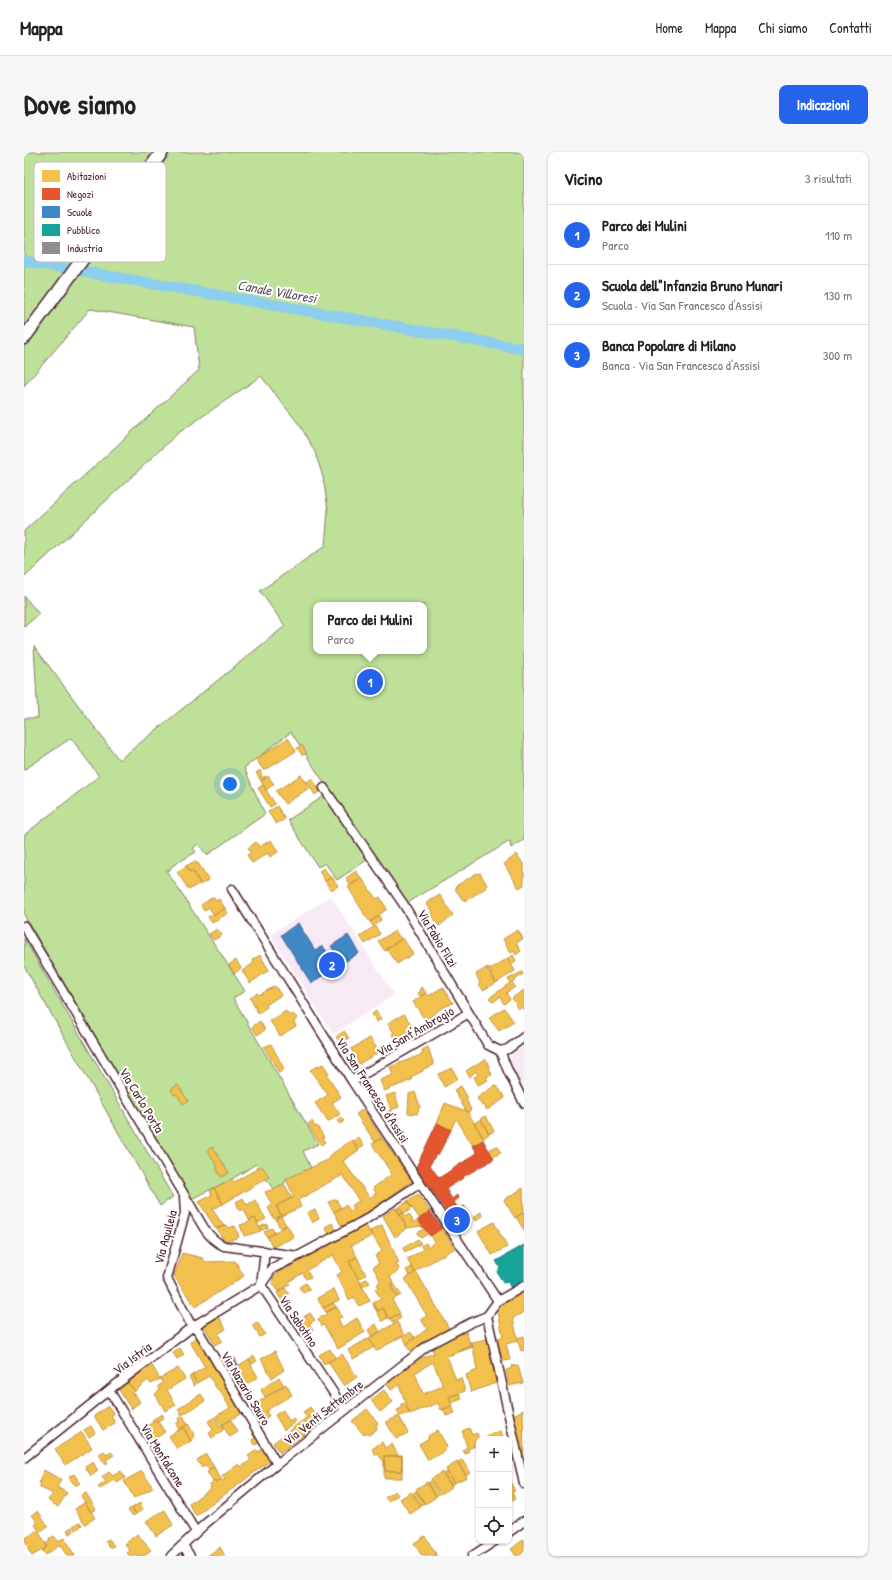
<!DOCTYPE html>
<html lang="it">
<meta charset="utf-8">
<style>
:root{--surface:#fff;--page:#f6f6f6;--text:#222;--muted:#767676;--line:#e0e0e0;--accent:#2563eb}
body{margin:0;font-family:"Patrick Hand",sans-serif;background:var(--page);color:var(--text)}
.controls{position:absolute;right:12px;bottom:12px;display:grid;overflow:hidden;border-radius:8px;box-shadow:0 1px 3px #0004}
.controls button{width:36px;height:36px;display:grid;place-items:center;padding:0;border:0;border-bottom:1px solid var(--line);background:var(--surface);color:var(--text);font:20px sans-serif}
.you{position:absolute;left:206px;top:632px;width:14px;height:14px;margin:-10px;border:3px solid #fff;border-radius:50%;background:#1a73e8;box-shadow:0 0 0 6px #1a73e833}
.badge{display:grid;place-items:center;width:26px;height:26px;border-radius:50%;background:var(--accent);color:#fff;font-size:13px;font-weight:700}
.pin{position:absolute;translate:-50% -50%;border:2px solid #fff;box-shadow:0 1px 4px #0006}
.popup{position:absolute;left:289px;top:450px;width:114px;height:52px;box-sizing:border-box;display:grid;place-content:center;border-radius:8px;background:var(--surface);filter:drop-shadow(0 1px 3px #0005);font-size:13px;white-space:nowrap;color:var(--muted)}
.popup b{font-size:15px;color:var(--text)}
.popup::after{content:'';position:absolute;left:50%;top:100%;margin-left:-8px;border:8px solid transparent;border-top-color:var(--surface)}
.list{margin:0;padding:0;list-style:none}
h2{display:flex;justify-content:space-between;align-items:center;height:52px;margin:0;padding:0 16px;font-size:17px}
h2 small{font-size:13px;font-weight:400;color:var(--muted)}
.list li{display:grid;grid-template-columns:26px 1fr auto;gap:12px;align-items:center;box-sizing:border-box;height:60px;padding:0 16px;border-top:1px solid var(--line)}
.list b{display:block;font-size:15px;white-space:nowrap}
.list p{margin:0;font-size:13px;white-space:nowrap;color:var(--muted)}
.list em{font-size:13px;font-style:normal;color:var(--muted)}
.icon{flex:none;width:22px;height:22px;fill:none;stroke:currentColor;stroke-width:2;stroke-linecap:round;stroke-linejoin:round}
.map{position:relative;flex:none;width:500px;height:1404px;overflow:hidden;border-radius:8px}
header{display:flex;align-items:center;gap:24px;box-sizing:border-box;height:56px;padding:0 20px;background:var(--surface);border-bottom:1px solid var(--line)}
header strong{font-size:19px}
nav{display:flex;gap:22px;margin-inline-start:auto;font-size:14px}
.intro{display:flex;align-items:center;justify-content:space-between;box-sizing:border-box;height:96px;padding:0 24px}
h1{margin:0;font-size:28px}
.button{padding:10px 18px;border-radius:8px;background:var(--accent);color:#fff;font-size:14px;font-weight:700}
main{display:flex;gap:24px;padding:0 24px}
aside{flex:1;background:var(--surface);border-radius:8px;box-shadow:0 1px 3px #0004}
.map>svg:first-child{display:block}
</style>
<header>
<strong>Mappa</strong>
<nav><a>Home</a><a>Mappa</a><a>Chi siamo</a><a>Contatti</a></nav>
</header>
<div class="intro"><h1>Dove siamo</h1><a class="button">Indicazioni</a></div>
<main>
<div class="map">
<svg width="500" height="1404" viewBox="0 0 500 1404">
<rect width="100%" height="100%" fill="#fff"/>
<filter id="ink" filterUnits="userSpaceOnUse"><feTurbulence type="fractalNoise" baseFrequency=".025" numOctaves="2"/><feDisplacementMap in="SourceGraphic" scale="8" xChannelSelector="R" yChannelSelector="G"/><feConvolveMatrix kernelMatrix="1 2 1 2 8 2 1 2 1" color-interpolation-filters="sRGB"/></filter>
<g filter="url(#ink)">
<path fill="#f7eaf5" d="M307 744 370 843 309 882 246 783Z
M500 891V942L485 913 489 899Z"/>
<path fill="#bee099" stroke="#848062" fill-rule="evenodd" d="M0 0H500V688L487 696 486 689 380 753 267 580 220 616 241 662 183 703 174 692 169 696 172 700 148 714 145 719 144 717 142 718 221 839 209 846 294 992 279 999 287 1016 261 1029V1031L249 1037 232 1012 208 1027 167 1047 0 763V683L75 624 47 586 0 618V566H14L10 494 95 608 261 474 236 439 301 394 304 358 299 325 291 300 277 275 237 224 153 282 1 425 0 424V379L175 218 170 175 66 157 0 234ZM292 453H400V499H292Z
M0 444 15 462 0 475Z
M300 644 343 708 313 728 301 711 294 715 264 668Z
M0 786 149 1045 136 1054 0 814Z"/>
<path fill="#f2c14e" stroke="#c09044" fill-rule="evenodd" d="M264 586 272 599 240 619 232 607Z
M278 593 283 601 278 603 273 596Z
M236 618 238 626 241 624 242 626 237 629 232 621Z
M277 623 285 636 261 652 252 639Z
M244 624 250 632 242 638 237 629Z
M288 626 296 639 291 643 283 630Z
M239 633 251 652 246 655 234 636Z
M253 654 261 667 252 672 244 660Z
M247 688 254 700 246 705 244 701 228 711 223 703 227 701 224 696 232 690 235 695Z
M493 702 499 712 500 711V733L495 736 480 712Z
M171 709 173 712 174 711 185 728 175 733V732L176 731 168 718 166 720 162 714Z
M162 714 166 720 168 718 176 731 165 738 153 720Z
M300 716 307 726 301 729 295 719Z
M332 719 337 726 326 733 322 726Z
M453 721 454 722 456 721 463 733 462 734 463 735 441 749V747L439 748 431 737 433 736 432 734Z
M308 725 314 734 307 738 301 729Z
M338 726 352 747 356 745 363 757 346 770 339 761H340L324 735Z
M416 743 429 763 415 774 407 763 409 761 402 751Z
M189 745 192 749 195 747 201 756 189 764V762L185 755 180 759 177 753Z
M201 756 204 761 188 771 184 765 188 763 189 764Z
M355 764 357 768 349 774 346 770Z
M351 774 356 782 341 792 336 784Z
M193 777 198 783 190 788 185 782Z
M494 778 499 787 492 791 497 799 492 803 490 799 487 801 479 787Z
M371 779 377 787 362 797 363 798 361 799 354 789Z
M379 786 389 802 373 812 362 797Z
M236 803 245 818 226 831 218 819 230 811 228 808Z
M489 803 492 809 487 812 484 807Z
M484 806 491 819 472 831 463 817 465 818Z
M212 808 217 816 210 822 205 813Z
M464 815 472 831 459 838 455 832 456 831 452 822Z
M498 820 499 822 488 830 491 835 482 841 486 847 480 852 476 845 469 850 465 846 486 831 484 827Z
M251 834 257 843 242 853 243 855 234 861 226 846 233 841 235 843Z
M398 835 402 841 396 844 394 841 397 839 396 836Z
M419 835 429 851 418 856 401 868 389 850 402 841 404 844Z
M500 838V858H499L498 855 495 857 488 846Z
M480 856 490 870 475 879 465 866Z
M262 859 266 864 269 862 273 866 270 870 272 874 256 884 246 869Z
M352 859 357 867 353 870 348 862Z
M380 862 390 877 373 889 368 882 370 881 364 871Z
M236 869 241 878 233 883 228 875Z
M320 879 325 886 321 889 322 891 318 893 312 885Z
M346 886 355 900 335 912 327 897Z
M247 892 260 917 255 921 240 895Z
M404 895 410 913 399 917V919L387 925 388 928 360 939 356 928 369 923 366 915 399 902 398 898Z
M462 907 468 923 462 925 464 928 454 933 450 925 454 923 452 919 446 925 442 919 451 913Z
M299 912 305 921 303 923 308 930V931L317 945 308 951 316 962 304 970 291 951 304 943 286 918Z
M428 916 434 927 420 935 414 922Z
M154 933 164 949 159 952 153 942 150 943 147 937Z
M472 933 481 946 463 958 460 953 458 954 453 946Z
M437 934 444 946 442 947 447 958 444 960 442 959 430 938Z
M391 940 396 954 393 962 384 961 385 942Z
M371 941 375 955 367 958 362 944Z
M421 951 442 959H443L460 987 449 994 432 966 427 978 413 971Z
M339 957 358 986 351 990 332 962Z
M367 958 372 969 366 971 362 960Z
M462 964 470 979 465 982 457 967Z
M317 965 320 969 316 972 313 969Z
M457 968 465 982 459 986 450 971Z
M288 969 291 975 293 974 300 985 298 986 301 990 297 993 284 972Z
M334 985 340 993 334 997 329 989Z
M358 986 388 1029 350 1056 318 1075 310 1060 322 1053 326 1059 330 1057 327 1054 335 1049 319 1023 296 1035V1036L274 1048 277 1055 257 1064 252 1054 270 1045 262 1027 306 1007 305 1004 328 988 335 998 319 1009 346 1046 352 1041 349 1036 368 1022 348 992Z
M473 994 477 1001 469 1005 465 998Z
M189 995 205 1021 197 1025 192 1016 194 1015 183 998Z
M238 1014 245 1025 199 1052 190 1036 208 1027 210 1030Z
M261 1033 268 1046 252 1054 257 1063 250 1067 244 1056 248 1053 241 1040Z
M190 1036 199 1052 188 1057 200 1074 192 1077 175 1050 188 1043 186 1039Z
M499 1036 500 1060 491 1066 480 1048Z
M394 1042 406 1059 396 1067 383 1049Z
M219 1046 223 1053 231 1048 242 1067 234 1071 231 1066 225 1068 220 1057 216 1059 212 1050Z
M312 1047 317 1056 310 1060 304 1050Z
M383 1050 388 1056 380 1062 375 1055Z
M375 1055 379 1061 376 1063 373 1057H371Z
M371 1056 372 1058 373 1057 383 1076 371 1085 359 1064Z
M291 1057 295 1067 288 1071 283 1061Z
M457 1060 459 1064 452 1069 450 1065Z
M500 1060V1078L492 1065Z
M379 1061 381 1065 385 1062 390 1071 394 1068 405 1081 397 1086 393 1081 400 1077 397 1074 383 1076 376 1063Z
M257 1064 262 1073 256 1076 252 1067Z
M231 1066 237 1079 220 1084 216 1073 226 1070 225 1068Z
M470 1070 483 1095 468 1103 454 1079Z
M308 1071 312 1078 305 1082 301 1075Z
M243 1072 244 1076 237 1078 236 1075Z
M203 1073 204 1076 211 1074 215 1085 204 1089 198 1086 193 1076Z
M263 1073 270 1085 249 1095 243 1085Z
M342 1073 348 1084 327 1094 333 1105 325 1109 346 1149 335 1154 330 1145 325 1148 313 1123 318 1120 309 1103 283 1118 287 1125 282 1127 279 1121 264 1130 266 1132 254 1140 248 1132 249 1126 253 1122Z
M358 1073 375 1111 372 1112 376 1118 366 1125 370 1132 367 1134 373 1145 368 1148 376 1161 365 1167 359 1156 354 1159 349 1151 357 1147 351 1137 354 1136 353 1134 356 1128 349 1115 355 1111 351 1104 358 1099 346 1079Z
M248 1076 251 1081 243 1085 240 1080Z
M418 1076 431 1096 392 1119 426 1178 401 1189 387 1200 382 1193 403 1177 397 1167 403 1164 381 1127 391 1121 383 1107 399 1098 397 1094 402 1091 404 1095 411 1090 407 1084Z
M394 1087 397 1092 381 1100 379 1096Z
M158 1101 179 1106 181 1110 211 1109 220 1124 171 1155 150 1124Z
M333 1105 342 1123 334 1127 325 1109Z
M388 1115 391 1121 386 1124 382 1118Z
M343 1127 346 1131 338 1135 336 1130Z
M282 1131 286 1137 279 1141 275 1135Z
M370 1132 377 1143 373 1145 367 1134Z
M261 1136 265 1142 257 1147 253 1141Z
M310 1137 315 1148 299 1156 293 1146Z
M500 1140V1160L489 1166 494 1189 482 1192 486 1208 475 1210 472 1186 479 1185 473 1155Z
M309 1151 312 1155 302 1160 299 1156Z
M350 1152 354 1159 359 1156 364 1166 358 1169 349 1153Z
M313 1155 318 1165 314 1166 318 1175 333 1166 341 1180 314 1197 300 1173 298 1174 294 1167 303 1162 302 1160Z
M286 1161 291 1168 285 1172 289 1177 280 1182 273 1169Z
M375 1162 377 1166 369 1171 366 1166Z
M195 1165 202 1177 194 1182 198 1189 191 1193 180 1174Z
M233 1170 241 1182 236 1185 228 1173Z
M373 1170 381 1184 386 1180 391 1185 383 1192 378 1184 352 1199 345 1186Z
M352 1172 356 1180 348 1185 344 1178Z
M442 1180 447 1194 423 1204 432 1228 437 1226 441 1239 425 1245 428 1254 417 1258 414 1251 386 1262 375 1233 367 1238 362 1231 392 1208 410 1201 407 1195 414 1191ZM409 1210 419 1234 399 1242 391 1221Z
M175 1184 219 1260 198 1273 192 1264 206 1256 195 1237H193L185 1224 173 1231 168 1223 181 1215 166 1190Z
M500 1184V1198L497 1199 493 1186Z
M345 1186 350 1195 329 1207 324 1198Z
M463 1187 472 1231 447 1240 442 1223 453 1218 448 1190Z
M446 1190H448L449 1195 426 1203 447 1194Z
M156 1196 160 1203 153 1207 149 1201Z
M306 1197 311 1206 300 1212 295 1203Z
M251 1199 260 1218 248 1226 237 1207Z
M318 1202 333 1225 320 1234 304 1210Z
M230 1204 233 1209 228 1212 225 1207Z
M225 1207 228 1212 227 1213 234 1225 221 1233 211 1217H209Z
M127 1212 136 1227 127 1232 124 1228 111 1239 104 1231Z
M494 1213 499 1231 485 1234 482 1218 488 1216 487 1214Z
M154 1216 161 1227 143 1238 152 1253 141 1259 131 1242 136 1238 134 1234 139 1231 136 1226Z
M168 1223 173 1231 170 1234 165 1225Z
M255 1225 260 1234 241 1245 237 1238Z
M104 1231 111 1239 108 1241 109 1243 111 1242 116 1250 107 1257 95 1238Z
M262 1232 268 1243 246 1256 242 1259 245 1264 236 1270 227 1255Z
M360 1238 369 1250 356 1260 347 1248Z
M435 1241 438 1247 427 1251 425 1245Z
M177 1242 181 1249 158 1263 154 1257Z
M380 1251 385 1261 376 1264 373 1258 378 1256 376 1253Z
M84 1254 90 1262 87 1264 91 1271 79 1278 70 1264Z
M428 1254 431 1261 422 1264 419 1257Z
M286 1255 296 1270 256 1301 249 1291 283 1265 279 1260Z
M343 1257 354 1271 352 1274 353 1277 345 1283 342 1281 340 1283 328 1269Z
M259 1258 265 1269 269 1266 271 1270 260 1278 251 1263Z
M499 1258 500 1307 497 1308 487 1264Z
M138 1262 140 1265 134 1269 133 1268 129 1270 128 1268Z
M159 1264 164 1272 155 1278 152 1272 155 1270 154 1267Z
M375 1264 384 1281 372 1287 362 1270Z
M191 1265 196 1274 198 1273 200 1276 198 1277 199 1278 188 1286 185 1281 189 1278 184 1269Z
M133 1268 141 1280 129 1288 121 1275Z
M207 1268 214 1280 206 1285 198 1273Z
M164 1272 171 1284 167 1289 159 1275Z
M67 1274 71 1281 65 1285 60 1278Z
M159 1275 167 1289 153 1297 145 1284Z
M445 1276 448 1283 453 1281 455 1287V1289L449 1291 451 1294 444 1297 445 1299 441 1302 439 1298 443 1295 438 1279Z
M414 1278 423 1295 416 1302 404 1308 395 1292 405 1286 404 1284Z
M477 1279 479 1287H464L463 1283Z
M58 1280 68 1296 41 1313 31 1297Z
M231 1280 239 1293 236 1294 235 1291 231 1293 228 1288 231 1286 228 1281Z
M358 1290 361 1296 368 1292 374 1303H378V1326H360V1310L354 1302 352 1303 348 1297ZM360 1304H378V1319H361Z
M240 1296 247 1308 172 1364 165 1352 187 1336 185 1333 191 1329 193 1331 197 1327 199 1329 201 1328 198 1324 215 1312 217 1315 227 1308 224 1304 233 1298 234 1300Z
M80 1299 83 1303 87 1300 90 1303 82 1308 84 1311 81 1312 75 1302Z
M182 1302 190 1315 185 1318 182 1313 178 1316 173 1308Z
M360 1304H378V1319H361Z
M438 1308 446 1320 442 1323 434 1310Z
M69 1310 74 1319 67 1324 61 1315Z
M433 1310 443 1325 430 1331 422 1317Z
M190 1315 197 1327 193 1331 191 1329 189 1330 183 1320Z
M20 1318 37 1328 33 1335 43 1341 34 1355 24 1348 29 1342 15 1335 17 1332 15 1330Z
M97 1319 101 1326 93 1331 91 1328 76 1337 74 1335 82 1330 78 1325 85 1320 89 1324Z
M118 1319 129 1336 110 1346 100 1329Z
M418 1320 428 1335 417 1342 407 1327Z
M423 1320 430 1331 427 1333 420 1321Z
M50 1322 56 1331 51 1334 45 1325Z
M485 1328 491 1339 488 1340 491 1347 485 1351Z
M407 1329 415 1342 412 1344 404 1331Z
M403 1330 412 1345 401 1352 392 1337Z
M371 1339 374 1343 364 1349 361 1345Z
M392 1339 400 1351 397 1353 389 1341Z
M387 1340 397 1355 386 1362 376 1347Z
M62 1341 72 1357 67 1360 57 1344Z
M61 1350 71 1366 61 1372 51 1357Z
M116 1351 119 1357 112 1362 108 1356Z
M108 1356 112 1362 109 1364 104 1358Z
M141 1358 149 1373 132 1384 122 1369Z
M14 1359 24 1374 16 1380 11 1373 14 1371 8 1363Z
M56 1370 58 1373 52 1378 49 1374Z
M48 1375 50 1379 45 1382 43 1378Z
M13 1379 15 1380 23 1395 8 1404 4 1397V1395L0 1387Z
M113 1382 127 1398 120 1404H106L103 1401 106 1398 101 1392Z
M30 1384 34 1389 40 1386 51 1404H43L36 1393 21 1403 18 1399 23 1395 21 1392 26 1389 25 1387Z
M401 1384 413 1404H398L390 1391Z
M85 1387 90 1394 86 1396 81 1389Z
M500 1387V1404H492L487 1397Z
M196 1395 201 1404H184L186 1402Z"/>
<path fill="#e4572e" stroke="#b6462d" d="M413 971 427 978 414 1003 412 1002 406 1013 415 1026 453 1001 449 994 459 988 470 1007 439 1025V1026L422 1037 428 1047 433 1043 435 1046 430 1050 435 1058 440 1054 447 1065 433 1075 392 1015Z
M406 1059 418 1076 406 1084 394 1068Z"/>
<path fill="#3f88c5" stroke="#426897" d="M274 771 291 798 299 794 305 803 311 800 307 794 324 783 335 801 287 831 257 783Z"/>
<path fill="#17a398" stroke="#267b77" d="M500 1093V1130L487 1137 484 1130 479 1131 473 1120 476 1116 472 1109Z"/>
<path fill="#8d8d92" stroke="#796c73" d="M210 1205 215 1214 207 1219 201 1210Z"/>
<g fill="none" stroke-linecap="round" stroke-linejoin="round">
<path stroke="#8cceed" stroke-width="11" d="M0 109 500 197"/>
<defs>
<path id="street" d="M300 636 380 753 464 893 476 899
M208 737 328 929 474 1149
M0 774 180 1076C186 1085 191 1090 200 1094L274 1104 341 1068 395 1032
M476 899 484 919 500 951
M476 899 484 897 500 885
M328 929 445 861
M160 1045 161 1061 143 1126 168 1175 174 1178 253 1312
M274 1104 248 1117 237 1133 321 1258
M463 1164 500 1332
M85 1238 172 1380
M0 1306 85 1238 168 1175 237 1133 241 1099
M485 1380 500 1369
M159 1393 166 1404
M147 1404 181 1372 253 1312 404 1193 446 1171 463 1164 474 1149 500 1134
M448 1404 471 1389"/>
<path id="secondary" d="M0 186 138 0"/>
</defs>
<use href="#street" stroke="#4a1f2b" stroke-width="11"/>
<use href="#secondary" stroke="#4a1f2b" stroke-width="15"/>
<use href="#street" stroke="#fff" stroke-width="8"/>
<use href="#secondary" stroke="#fff" stroke-width="12"/>
</g>
</g>
<g text-anchor="middle" dominant-baseline="central" stroke-width="4" stroke-linejoin="round" paint-order="stroke">
<g font-size="13" fill="#4a1f2b" stroke="#fff">
<text transform="translate(414 786) rotate(59)">Via Fabio Filzi</text>
<text transform="translate(391 879) rotate(-30)">Via Sant'Ambrogio</text>
<text transform="translate(349 938) rotate(57)">Via San Francesco d'Assisi</text>
<text transform="translate(118 948) rotate(59)">Via Carlo Porta</text>
<text transform="translate(141 1085) rotate(-75)">Via Aquileia</text>
<text transform="translate(275 1169) rotate(56)">Via Sabotino</text>
<text transform="translate(108 1206) rotate(-37)">Via Istria</text>
<text transform="translate(222 1236) rotate(59)">Via Nazario Sauro</text>
<text transform="translate(299 1260) rotate(-38)">Via Venti Settembre</text>
<text transform="translate(139 1303) rotate(58)">Via Monfalcone</text>
</g>
<g font-size="14" font-style="italic" fill="#5e5465" stroke="#fff">
<text transform="translate(253 139) rotate(10)">Canale Villoresi</text>
</g>
</g>
<rect x="10" y="10" width="132" height="100" rx="6" fill="#fff" stroke="#c9bcbf" stroke-width="1"/>
<rect x="18" y="18" width="18" height="12" fill="#f2c14e"/>
<rect x="18" y="36" width="18" height="12" fill="#e4572e"/>
<rect x="18" y="54" width="18" height="12" fill="#3f88c5"/>
<rect x="18" y="72" width="18" height="12" fill="#17a398"/>
<rect x="18" y="90" width="18" height="12" fill="#8d8d92"/>
<g font-size="11" fill="#4a1f2b">
<text x="43" y="28">Abitazioni</text>
<text x="43" y="46">Negozi</text>
<text x="43" y="64">Scuole</text>
<text x="43" y="82">Pubblico</text>
<text x="43" y="100">Industria</text>
</g>
</svg>
<div class="controls">
<button>+</button>
<button>−</button>
<button><svg class="icon" aria-label="locate" viewBox="0 0 24 24"><circle cx="12" cy="12" r="6"/><path d="M12 2v4M12 18v4M2 12h4M18 12h4"/></svg></button>
</div>
<div class="you"></div>
<div class="pin badge" style="left:346px;top:530px">1</div>
<div class="popup"><b>Parco dei Mulini</b>Parco</div>
<div class="pin badge" style="left:308px;top:813px">2</div>
<div class="pin badge" style="left:433px;top:1068px">3</div>
</div>
<aside>
<h2>Vicino<small>3 risultati</small></h2>
<ul class="list">
<li><span class="badge">1</span><div><b>Parco dei Mulini</b><p>Parco</p></div><em>110 m</em></li>
<li><span class="badge">2</span><div><b>Scuola dell&quot;Infanzia Bruno Munari</b><p>Scuola · Via San Francesco d'Assisi</p></div><em>130 m</em></li>
<li><span class="badge">3</span><div><b>Banca Popolare di Milano</b><p>Banca · Via San Francesco d'Assisi</p></div><em>300 m</em></li>
</ul>
</aside>
</main>
